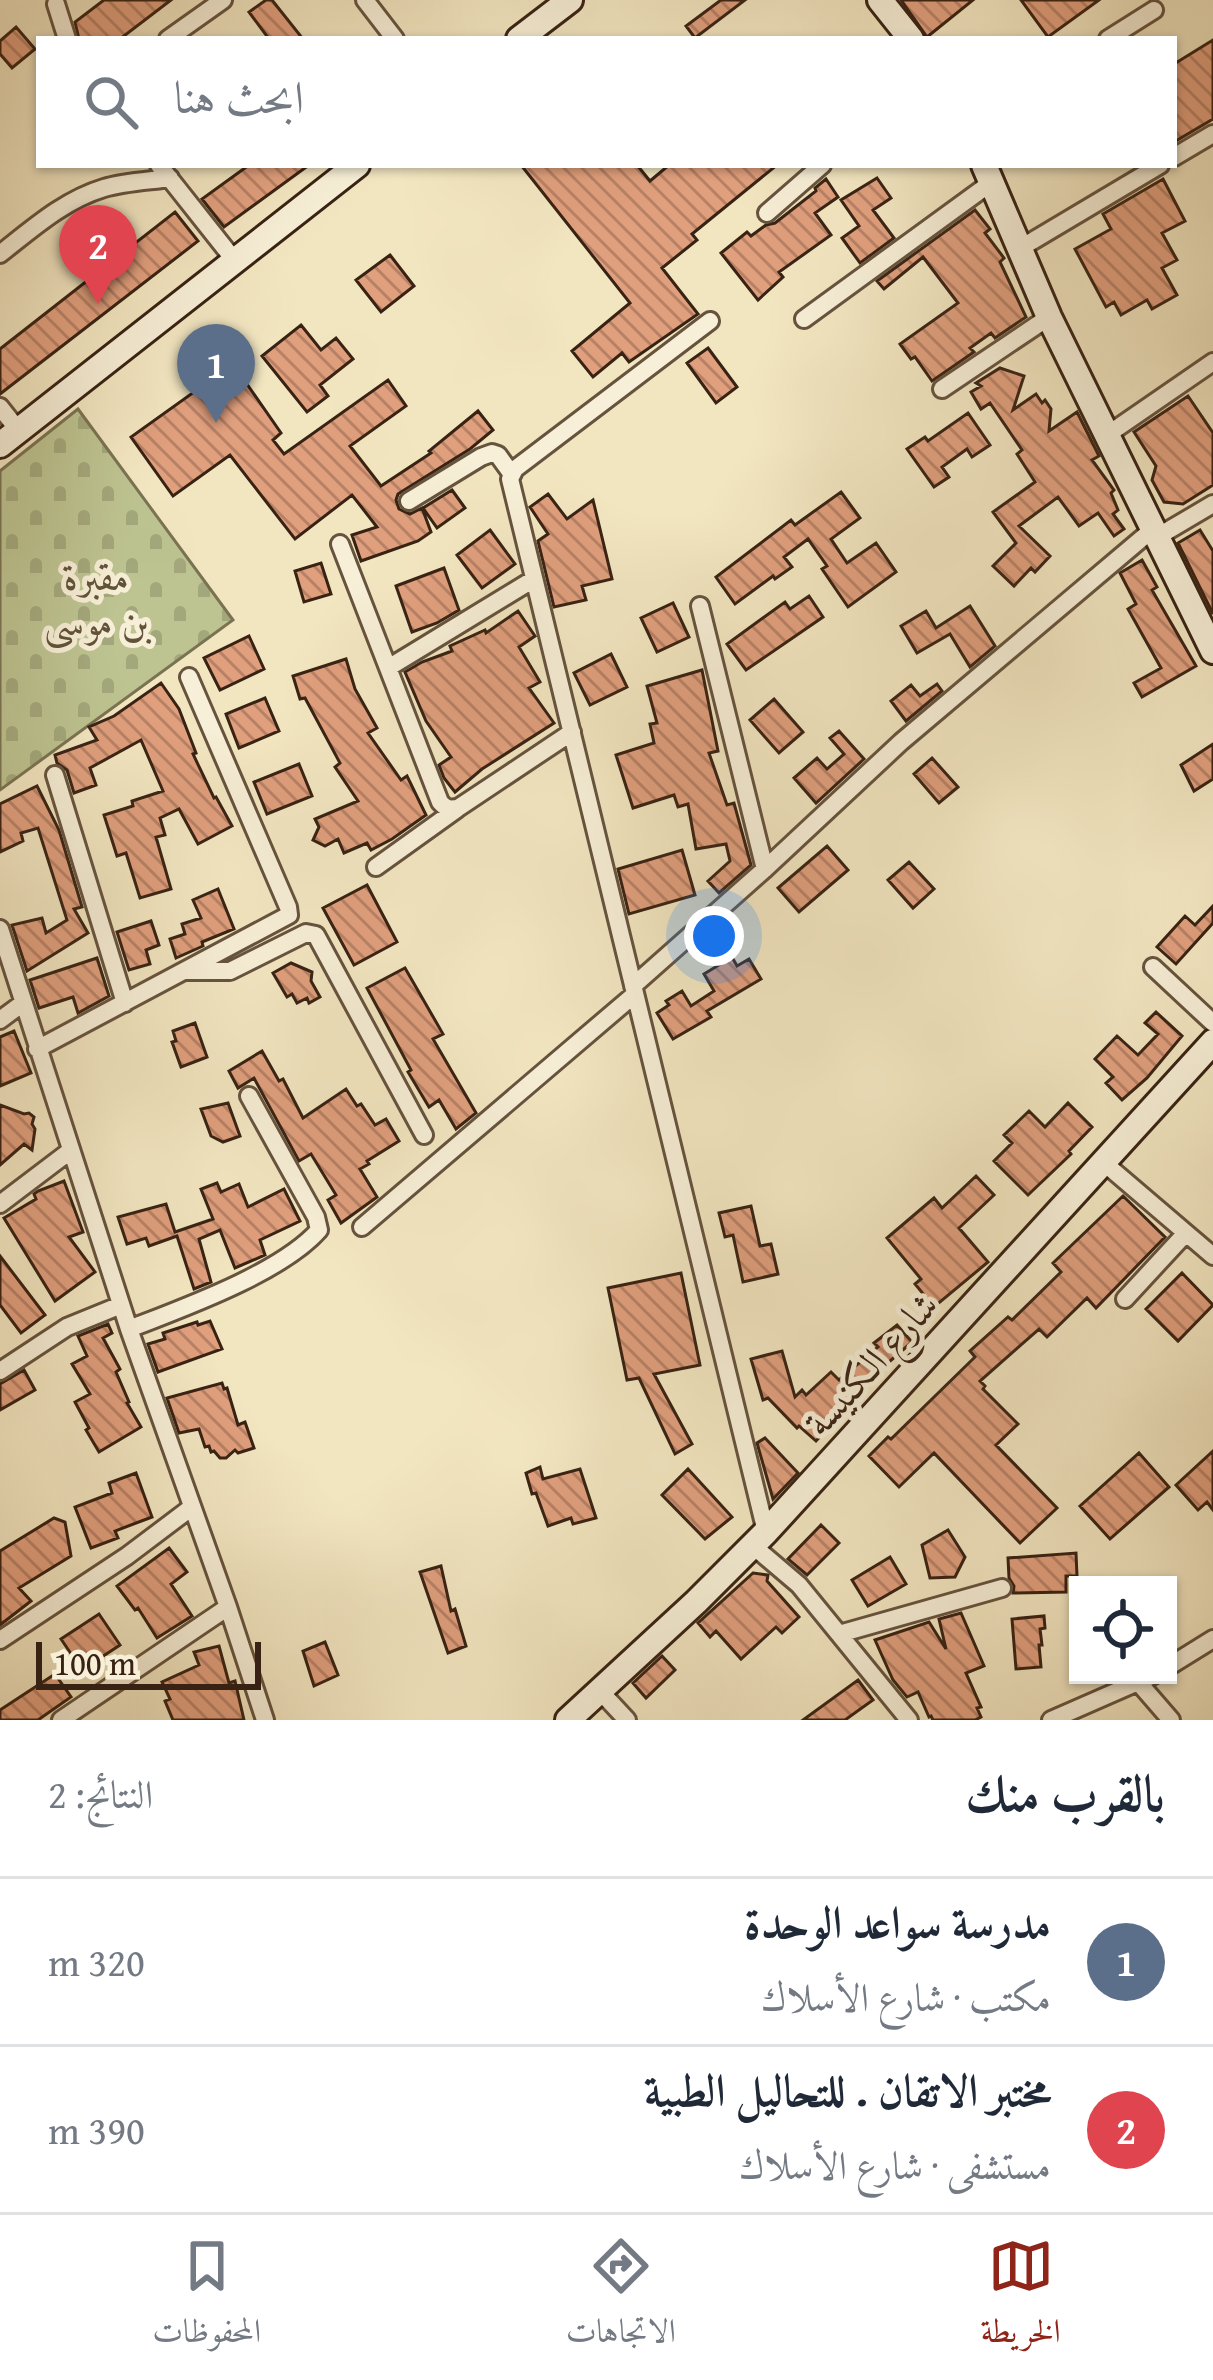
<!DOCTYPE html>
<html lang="ar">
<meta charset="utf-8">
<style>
:root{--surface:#fff;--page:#f2f2f3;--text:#1f2937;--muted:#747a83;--line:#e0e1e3;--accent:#8f2418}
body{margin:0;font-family:"Gentium Book Plus",Amiri,serif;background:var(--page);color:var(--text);direction:rtl}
.controls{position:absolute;right:36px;bottom:36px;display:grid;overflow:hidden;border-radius:0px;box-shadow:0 3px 9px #0004}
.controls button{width:108px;height:108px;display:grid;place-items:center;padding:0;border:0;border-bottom:3px solid var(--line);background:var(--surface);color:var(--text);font:60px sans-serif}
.scale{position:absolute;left:36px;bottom:30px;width:225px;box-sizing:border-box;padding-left:12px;border:6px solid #382213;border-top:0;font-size:33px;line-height:42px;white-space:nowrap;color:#382213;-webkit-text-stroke:9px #f7efd7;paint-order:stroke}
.you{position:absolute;left:714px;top:936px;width:42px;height:42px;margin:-30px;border:9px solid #fff;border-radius:50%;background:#1a73e8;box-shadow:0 0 0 18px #1a73e833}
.badge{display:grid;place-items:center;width:78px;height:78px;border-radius:50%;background:var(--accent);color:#fff;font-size:39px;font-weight:700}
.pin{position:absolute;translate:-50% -99px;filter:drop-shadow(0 3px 6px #0008)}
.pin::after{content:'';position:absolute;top:63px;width:42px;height:36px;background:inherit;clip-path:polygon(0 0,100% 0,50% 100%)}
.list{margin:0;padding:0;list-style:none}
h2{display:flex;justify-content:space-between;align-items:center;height:156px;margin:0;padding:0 48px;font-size:51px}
h2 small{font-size:39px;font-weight:400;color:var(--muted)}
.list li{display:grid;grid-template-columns:78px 1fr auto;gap:36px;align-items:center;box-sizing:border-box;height:168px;padding:0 48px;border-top:3px solid var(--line)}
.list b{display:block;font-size:45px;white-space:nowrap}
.list p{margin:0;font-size:39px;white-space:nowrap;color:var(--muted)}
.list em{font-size:39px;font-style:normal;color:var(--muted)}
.icon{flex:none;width:66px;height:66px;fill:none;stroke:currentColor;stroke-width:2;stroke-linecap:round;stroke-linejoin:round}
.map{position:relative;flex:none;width:1213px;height:1720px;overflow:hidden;direction:ltr}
.search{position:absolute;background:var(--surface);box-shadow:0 3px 9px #0004;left:36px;right:36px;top:36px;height:132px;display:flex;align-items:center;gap:30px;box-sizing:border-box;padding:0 42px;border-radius:0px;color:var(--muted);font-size:45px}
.sheet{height:492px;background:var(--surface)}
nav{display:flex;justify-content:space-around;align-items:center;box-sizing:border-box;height:168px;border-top:3px solid var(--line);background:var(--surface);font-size:33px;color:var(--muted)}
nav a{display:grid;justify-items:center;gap:6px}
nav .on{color:var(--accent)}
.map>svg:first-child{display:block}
</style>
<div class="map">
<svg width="1213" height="1720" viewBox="0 0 1213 1720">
<defs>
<pattern id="cemetery-stones" width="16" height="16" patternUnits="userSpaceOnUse" patternTransform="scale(3)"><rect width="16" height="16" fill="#bdc491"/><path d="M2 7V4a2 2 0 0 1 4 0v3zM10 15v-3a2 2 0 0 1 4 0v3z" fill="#a3a87c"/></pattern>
<pattern id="building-back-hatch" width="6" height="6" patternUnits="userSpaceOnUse" patternTransform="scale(3)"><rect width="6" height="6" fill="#e09f7d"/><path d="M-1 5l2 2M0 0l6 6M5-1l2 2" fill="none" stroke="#b78165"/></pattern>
</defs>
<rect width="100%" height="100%" fill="#f2e6c1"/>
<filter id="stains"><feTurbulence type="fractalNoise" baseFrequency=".00167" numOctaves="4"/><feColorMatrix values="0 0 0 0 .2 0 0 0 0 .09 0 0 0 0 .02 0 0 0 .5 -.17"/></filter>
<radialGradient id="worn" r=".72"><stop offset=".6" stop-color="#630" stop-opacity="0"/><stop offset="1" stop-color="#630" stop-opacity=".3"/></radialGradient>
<path fill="url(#cemetery-stones)" stroke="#7a7352" stroke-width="3" d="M78 409 233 620 0 790V471Z"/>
<path fill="url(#building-back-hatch)" stroke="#382213" stroke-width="3" d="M104 0H171L120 39H79L75 22Z
M266 0H272L303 39H269L249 12Z
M721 0H745L695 38 686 26Z
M901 0H973L927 37Z
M1021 0H1099L1048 37Z
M16 27 35 49 12 68 0 54V41Z
M1213 40V119L1174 142V64Z
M249 165H309L224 227 202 199Z
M521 165H637L650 181 669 165H777L692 234 697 240 662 268 698 314 629 362 622 353 593 377 572 351 630 303Z
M877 178 891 198 873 210 894 238 860 263 842 238 859 226 841 200Z
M826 179 838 197 815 213 831 235 779 272 783 277 758 300 721 253 747 232 751 236 766 225 775 223 816 191 815 188Z
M1163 179 1185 221 1162 233 1177 260 1162 268 1177 295 1152 309 1147 300 1121 315 1114 302 1106 307 1075 249 1111 229 1103 214Z
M975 210 990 229 985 233 1004 258 1000 262 1026 317 995 338 991 333 970 348 974 352 932 381 915 357 911 359 900 344 958 303 923 257 884 289 877 281Z
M175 212 198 241 0 394V349Z
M390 255 414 286 381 312 356 280Z
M301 325 321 350 336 338 353 359 320 385 328 396 307 412 262 356Z
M708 348 737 387 716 403 687 363Z
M233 364 281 433 273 440 284 454 388 380 406 406 350 446 381 486 431 453 429 451 478 411 493 430 470 449 398 494 396 500 399 509 410 514 422 508 431 532 418 541 361 561 352 535 377 527 352 495 295 539 230 455 173 496 131 437Z
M1000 368 1024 376 1013 410 1036 394 1042 403 1045 400 1051 409 1049 431 1077 412 1099 456 1092 460 1114 490 1111 493 1118 510 1113 514 1124 529 1114 536 1098 513 1079 526 1058 497 1019 526 1050 556 1035 572 1031 568 1014 586 993 566 1016 543 993 512 1035 482 1017 454 1022 450 990 403 981 409 971 392 981 386 976 383Z
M1188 396 1213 433V485L1183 504 1164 502 1152 480 1156 466 1134 432Z
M968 413 990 445 972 457 967 449 942 467 949 477 934 487 907 449 925 437 928 441Z
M452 490 465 508 437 528 423 508Z
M841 492 860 518 831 539 847 563 876 543 896 572 848 607 822 569 827 566 808 539 784 557 792 567 775 579 773 576 735 604 716 577 791 520 795 525Z
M548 494 567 519 593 500 612 579 582 586 586 600 554 607 538 541 548 534 530 507Z
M490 530 515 564 482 588 457 555Z
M1200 530 1213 551V614L1178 543Z
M1142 560 1157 587 1152 590 1196 666 1142 697 1134 683 1161 668 1128 609 1136 604 1120 573Z
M321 563 331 594 304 602 295 571Z
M444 568 459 610 437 623 412 632 396 586Z
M809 596 823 617 746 670 727 644 785 602 790 609Z
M673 603 689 637 657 652 641 618Z
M970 606 995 646 970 667 950 634 917 653 901 626 926 611 936 628Z
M518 611 535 636 519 647 540 682 529 688 554 723 482 769 455 792 444 778 439 765 451 757 426 721 405 672 422 662 452 651 450 646 485 630 486 633Z
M249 636 264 669 220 690 204 658Z
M611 654 627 687 590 705 574 673Z
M346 659 355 689 377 728 368 733 401 780 407 776 426 815 392 839 371 850 367 843 344 853 338 839 325 846 313 840 319 827 315 819 358 801 335 767 340 763 305 698 300 699 293 676Z
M702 670 718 751 709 753 727 805 734 803 751 865 719 893 708 881 730 861 726 844 696 849 688 804 678 807 674 795 633 808 616 755 654 743 650 724 657 723 647 686Z
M161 683 179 709 196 753 193 754 214 798 216 797 232 826 198 844 179 809 160 818 165 835 156 837 171 889 140 898 126 853 117 856 104 815 133 806 132 801 163 791 141 740 90 768 96 785 74 793 67 770 57 763 55 755 97 740 89 727 114 716Z
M937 684 942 691 906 721 891 701 911 685 920 696Z
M265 698 279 731 239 748 226 714Z
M774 699 803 732 779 753 750 720Z
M839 731 864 759 816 803 794 778 817 758 827 769 844 754 830 738Z
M1213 744V779L1194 791 1181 765Z
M932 758 958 787 939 803 914 774Z
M299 764 312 796 267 814 254 782Z
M37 786 59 830 82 907 74 909 88 933 27 971 12 925 42 918 46 933 67 920 38 828 21 833 23 841 0 852V804Z
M827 846 848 870 799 912 778 888Z
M682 850 695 895 629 914 618 869Z
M909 862 934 889 913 908 888 880Z
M367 885 397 942 354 965 323 908Z
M218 889 234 929 202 942 203 946 176 958 170 939 185 934 182 924 201 918 193 900Z
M1213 906V923L1176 964 1157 947 1185 916 1195 925Z
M151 921 159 945 146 950 150 964 129 970 117 932Z
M732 957 737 966 749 959 761 979 707 1011 711 1017 673 1039 657 1013 669 1005 666 1001 682 991 691 1006 714 991 704 974Z
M97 958 109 996 78 1013 73 997 39 1008 30 980Z
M291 963 312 972 311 981 320 997 309 1003 307 998 297 1003 292 994 287 997 273 973Z
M405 968 443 1034 433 1039 476 1113 456 1129 439 1100 429 1107 408 1072 411 1070 367 988Z
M1156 1012 1182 1036 1147 1078 1122 1100 1106 1083 1113 1077 1095 1059 1117 1036 1138 1055 1158 1034 1145 1023Z
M195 1023 207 1057 181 1067 172 1042 176 1041 173 1031Z
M14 1031 31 1073 0 1086V1037Z
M262 1051 279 1081 283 1079 303 1118 346 1089 357 1106 361 1104 375 1125 386 1119 399 1141 367 1161 369 1164 360 1169 377 1197 341 1223 328 1200 336 1195 311 1154 299 1161 254 1078 238 1088 229 1071Z
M228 1103 240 1136 223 1142 211 1136 201 1109Z
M1068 1103 1092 1127 1069 1151 1071 1154 1028 1195 994 1161 1012 1143 1004 1135 1029 1111 1045 1127Z
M0 1105 24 1114 29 1113 34 1117 32 1124 35 1129 32 1150 24 1144 0 1165Z
M976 1176 994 1195 959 1228 988 1262 934 1307 915 1284 921 1279 887 1238 934 1198 942 1208Z
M64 1181 83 1232 69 1237 95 1272 55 1301 4 1218 36 1199 34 1194 38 1191Z
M217 1183 221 1192 239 1184 248 1207 284 1189 300 1221 260 1240 265 1255 235 1268 220 1230 199 1239 211 1282 194 1289 177 1236 149 1246 146 1238 127 1244 118 1217 166 1204 175 1232 213 1219 201 1189Z
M1123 1196 1165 1237 1096 1308 1087 1298 1047 1337 1039 1329 980 1381 985 1386 983 1389 1018 1424 996 1445 1057 1508 1020 1543 934 1453 899 1487 869 1456 888 1437 891 1439 975 1357 970 1351 1008 1317 1012 1320 1061 1272 1053 1263Z
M751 1206 760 1246 771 1244 778 1274 743 1282 733 1235 725 1237 719 1213Z
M0 1256 45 1315 21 1333 0 1305Z
M681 1273 700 1365 654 1374 692 1444 675 1454 639 1378 627 1380 608 1288Z
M1182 1273 1213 1305 1178 1341 1146 1309Z
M210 1321 222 1349 158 1372 148 1344 165 1339 163 1333 197 1322 198 1325Z
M108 1324 112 1333 103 1338 120 1369 116 1372 129 1402 127 1403 141 1427 99 1452 86 1430 89 1428 75 1402 90 1394 72 1364 87 1356 78 1336Z
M897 1325 912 1342 852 1394 855 1398 829 1422 832 1424 816 1441 799 1426 797 1428 768 1398 763 1400 751 1359 782 1351 795 1397 802 1390 806 1395 831 1372 839 1380 878 1347 874 1343Z
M24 1370 35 1390 0 1410V1384Z
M222 1383 224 1389 227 1388 238 1425 245 1422 254 1448 238 1453 235 1450 226 1458H220L214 1451 211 1452 209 1446 205 1447 199 1429 179 1433 167 1398Z
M765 1438 798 1473 773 1499 757 1443Z
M1213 1451V1510L1207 1502 1198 1510 1176 1485Z
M1139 1453 1169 1487 1110 1539 1080 1506Z
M540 1467 543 1479 580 1469 596 1518 573 1524 571 1518 548 1526 536 1493 532 1494 526 1473Z
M688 1469 732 1517 705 1539 662 1495Z
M136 1473 152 1517 115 1531 118 1538 91 1548 75 1507 112 1493 109 1483Z
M54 1518 65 1522 71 1556 19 1588 31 1601 0 1625V1551Z
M821 1525 839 1543 807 1575 788 1559Z
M948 1530 965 1557 955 1577 930 1578 922 1545Z
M169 1548 187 1572 171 1584 192 1616 157 1638 138 1608 135 1610 117 1586Z
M1076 1553 1077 1576H1066V1592L1013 1593 1014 1586 1009 1578 1008 1558Z
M890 1557 906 1584 868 1606 852 1580Z
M441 1566 451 1611 455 1609 466 1646 448 1653 420 1572Z
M753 1573 768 1575 767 1581 799 1617 782 1633 776 1627 741 1659 716 1631 710 1637 698 1623Z
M961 1613 984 1666 966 1673 981 1707 977 1708 981 1717 975 1720H933L931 1716 929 1717 918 1692 907 1697 893 1680 875 1640 929 1622 946 1649 939 1619Z
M99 1614 120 1645 82 1670 61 1639Z
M1044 1616 1045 1628 1040 1629 1042 1645H1039L1041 1667 1016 1669 1012 1619Z
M325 1642 338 1675 314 1686 303 1651Z
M219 1646 229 1683 235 1681 244 1720H173L165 1701 170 1699 162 1682 199 1665 194 1652Z
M662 1656 675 1670 646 1698 633 1683Z
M55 1674 71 1697 38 1720H0V1710Z
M858 1680 873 1700 845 1720H803Z"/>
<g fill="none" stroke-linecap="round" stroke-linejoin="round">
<defs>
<path id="street" d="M365 0 395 39
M56 4 67 39
M168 39 223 0
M1108 39 1154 10
M1174 157 1213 134
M159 165 235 261
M767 213 822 165
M1019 249 1160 165
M0 254C32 229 64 200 104 188 124 182 148 181 170 178
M804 319 992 182
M710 321 515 469 510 479 766 1532
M942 389 1049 317
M0 407 19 431
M1107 435 1213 362
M409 501 481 457 492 453 498 455 511 473
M1157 537 1213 504
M340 544 440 802C446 809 449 809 458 808L572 732
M700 606 765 869
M388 668 534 579
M55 775 125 1003
M376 867 457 809
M0 929 129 1329 228 1607 265 1720
M1153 967 1213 1023
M186 971H230L306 933 316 935 424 1135
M633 986 765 869 901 742 1153 529
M0 1020 23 1003
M37 1049 289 915 288 907 189 677
M1103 1162 1213 1256
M0 1204 70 1151
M362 1227 635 994
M1125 1299 1186 1233
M129 1329C183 1308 281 1273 319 1230L316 1217 249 1096
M0 1371 67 1327 121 1305
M752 1545 799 1585 909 1720
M839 1634 1002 1588
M0 1640 127 1556 192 1507
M1168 1667 1213 1639
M1139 1683 1171 1720
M600 1691 627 1720
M61 1720 228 1607
M1051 1720 1154 1675"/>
<path id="secondary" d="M880 0 911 39
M519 39 570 0
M984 165 1049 317 1213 651
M0 445 357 165
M568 1720 696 1602 766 1532 1213 1042"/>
</defs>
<use href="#street" stroke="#66533e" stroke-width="22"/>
<use href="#secondary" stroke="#382213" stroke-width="30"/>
<use href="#street" stroke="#f7efd7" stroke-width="16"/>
<use href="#secondary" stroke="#f7efd7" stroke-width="24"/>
</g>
<g text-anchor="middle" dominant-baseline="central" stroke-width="10" stroke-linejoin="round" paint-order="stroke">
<g font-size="39" font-style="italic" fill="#605339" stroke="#f7efd7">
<text x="97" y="575">مقبرة<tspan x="97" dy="45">بن موسى</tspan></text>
</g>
<g font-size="39" fill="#382213" stroke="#f7efd7">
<text transform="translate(870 1363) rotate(-48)">شارع الكنيسة</text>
</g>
</g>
<rect width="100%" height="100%" filter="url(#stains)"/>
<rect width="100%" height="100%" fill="url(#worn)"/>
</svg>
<div class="controls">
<button><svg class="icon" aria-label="locate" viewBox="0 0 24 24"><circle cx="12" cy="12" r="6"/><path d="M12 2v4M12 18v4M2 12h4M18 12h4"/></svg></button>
</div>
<div class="scale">100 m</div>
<div class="you"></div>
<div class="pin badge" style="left:216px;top:423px;background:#5c6f8a">1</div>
<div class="pin badge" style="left:98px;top:304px;background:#e0444e">2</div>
<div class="search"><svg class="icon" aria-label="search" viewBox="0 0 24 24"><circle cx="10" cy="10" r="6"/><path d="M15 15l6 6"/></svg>ابحث هنا</div>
</div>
<section class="sheet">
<h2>بالقرب منك<small>النتائج: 2</small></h2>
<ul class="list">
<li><span class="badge" style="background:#5c6f8a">1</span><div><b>مدرسة سواعد الوحدة</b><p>مكتب · شارع الأسلاك</p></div><em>320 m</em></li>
<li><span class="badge" style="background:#e0444e">2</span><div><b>مختبر اﻻتقان . للتحاليل الطبية</b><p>مستشفى · شارع الأسلاك</p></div><em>390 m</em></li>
</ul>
</section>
<nav>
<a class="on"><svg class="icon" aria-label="map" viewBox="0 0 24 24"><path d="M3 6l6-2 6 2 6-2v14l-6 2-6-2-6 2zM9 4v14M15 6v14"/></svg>الخريطة</a>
<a><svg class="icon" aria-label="directions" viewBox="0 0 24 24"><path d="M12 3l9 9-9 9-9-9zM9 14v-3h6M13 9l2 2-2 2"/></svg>الاتجاهات</a>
<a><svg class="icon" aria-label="saved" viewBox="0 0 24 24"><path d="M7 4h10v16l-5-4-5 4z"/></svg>المحفوظات</a>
</nav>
